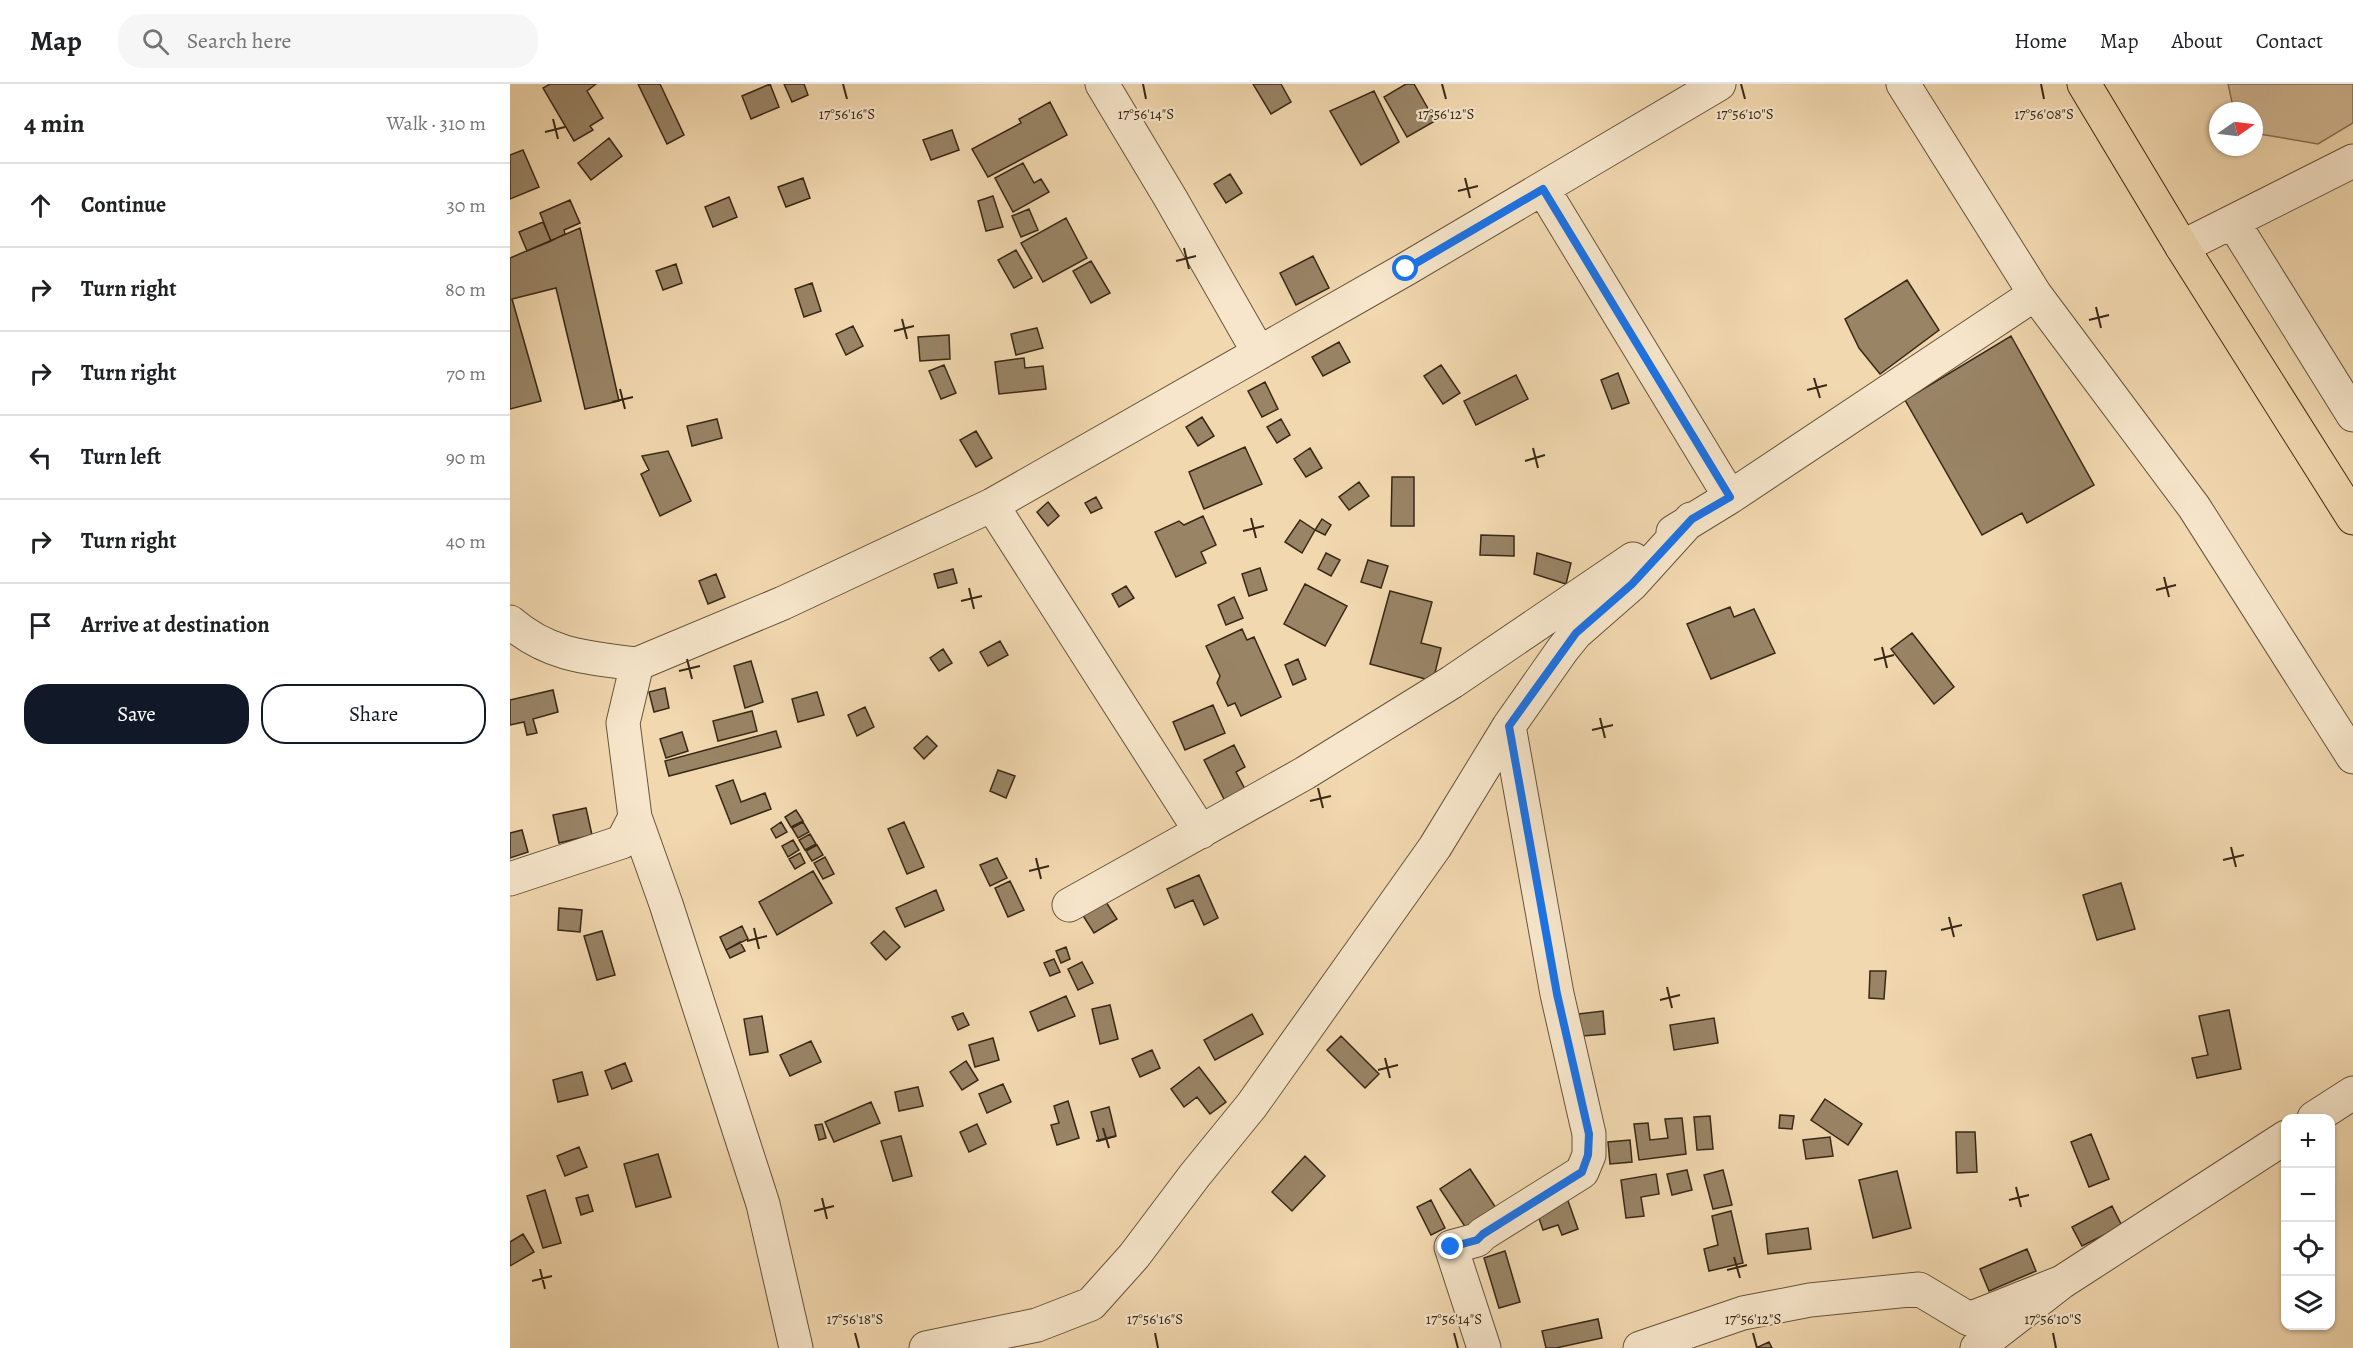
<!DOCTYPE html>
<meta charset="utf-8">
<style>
:root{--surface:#fff;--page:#f6f6f6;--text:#202124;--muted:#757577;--line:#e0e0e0;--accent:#111827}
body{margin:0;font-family:Alegreya,serif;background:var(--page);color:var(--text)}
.controls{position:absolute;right:18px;bottom:18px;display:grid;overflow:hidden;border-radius:12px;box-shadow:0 2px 4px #0004}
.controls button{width:54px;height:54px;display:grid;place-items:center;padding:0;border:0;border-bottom:2px solid var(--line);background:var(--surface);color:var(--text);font:30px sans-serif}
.compass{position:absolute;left:1699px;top:18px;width:54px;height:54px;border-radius:50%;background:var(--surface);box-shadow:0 2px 4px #0004;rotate:76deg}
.stop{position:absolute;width:18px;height:18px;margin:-14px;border:4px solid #1a73e8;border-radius:50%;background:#fff}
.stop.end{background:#1a73e8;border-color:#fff;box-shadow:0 2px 6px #0008}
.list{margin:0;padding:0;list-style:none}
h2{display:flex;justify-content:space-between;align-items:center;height:78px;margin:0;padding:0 24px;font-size:26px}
h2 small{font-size:20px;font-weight:400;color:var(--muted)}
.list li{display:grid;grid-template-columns:39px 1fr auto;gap:18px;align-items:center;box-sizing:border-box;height:84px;padding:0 24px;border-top:2px solid var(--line)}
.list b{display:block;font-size:22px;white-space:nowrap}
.list em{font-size:20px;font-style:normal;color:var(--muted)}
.actions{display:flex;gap:12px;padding:18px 24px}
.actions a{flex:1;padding:14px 0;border:2px solid var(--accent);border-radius:24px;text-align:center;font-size:21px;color:var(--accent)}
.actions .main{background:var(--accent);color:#fff}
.icon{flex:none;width:33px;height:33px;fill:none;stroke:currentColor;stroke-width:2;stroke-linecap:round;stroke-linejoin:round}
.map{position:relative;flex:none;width:1843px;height:1264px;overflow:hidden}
header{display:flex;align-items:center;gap:36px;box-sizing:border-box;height:84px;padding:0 30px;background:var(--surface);border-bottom:2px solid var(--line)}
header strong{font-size:28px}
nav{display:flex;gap:33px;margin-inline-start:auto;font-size:21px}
.search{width:420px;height:54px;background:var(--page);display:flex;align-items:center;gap:15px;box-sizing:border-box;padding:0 21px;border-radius:24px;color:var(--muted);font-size:22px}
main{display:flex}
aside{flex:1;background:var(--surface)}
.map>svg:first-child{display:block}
</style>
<header>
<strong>Map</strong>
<div class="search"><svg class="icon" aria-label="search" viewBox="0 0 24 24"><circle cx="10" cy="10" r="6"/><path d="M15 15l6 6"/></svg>Search here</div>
<nav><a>Home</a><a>Map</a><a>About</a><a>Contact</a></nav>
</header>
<main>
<aside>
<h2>4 min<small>Walk · 310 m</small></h2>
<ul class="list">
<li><svg class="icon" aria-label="ahead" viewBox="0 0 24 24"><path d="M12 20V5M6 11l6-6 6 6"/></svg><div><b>Continue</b></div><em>30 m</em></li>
<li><svg class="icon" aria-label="right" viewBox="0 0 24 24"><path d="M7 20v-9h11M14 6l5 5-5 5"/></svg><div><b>Turn right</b></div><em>80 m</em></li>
<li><svg class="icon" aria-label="right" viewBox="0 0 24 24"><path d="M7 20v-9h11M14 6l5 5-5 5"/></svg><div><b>Turn right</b></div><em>70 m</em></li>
<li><svg class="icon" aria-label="left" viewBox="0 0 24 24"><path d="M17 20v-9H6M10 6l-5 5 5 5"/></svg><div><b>Turn left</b></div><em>90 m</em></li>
<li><svg class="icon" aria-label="right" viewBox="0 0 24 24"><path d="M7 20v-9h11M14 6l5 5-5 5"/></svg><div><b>Turn right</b></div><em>40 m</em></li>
<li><svg class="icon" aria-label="arrive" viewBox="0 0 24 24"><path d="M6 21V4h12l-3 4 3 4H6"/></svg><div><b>Arrive at destination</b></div></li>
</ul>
<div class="actions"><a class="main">Save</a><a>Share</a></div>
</aside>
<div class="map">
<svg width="1843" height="1264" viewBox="0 0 1843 1264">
<rect width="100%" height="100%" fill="#f2d8af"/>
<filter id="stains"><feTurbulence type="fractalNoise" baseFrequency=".00333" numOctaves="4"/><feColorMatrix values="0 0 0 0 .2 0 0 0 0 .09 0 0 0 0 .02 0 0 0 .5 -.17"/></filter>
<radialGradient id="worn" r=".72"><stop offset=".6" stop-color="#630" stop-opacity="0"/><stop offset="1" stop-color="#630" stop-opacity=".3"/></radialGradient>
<path fill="#d3ba95" stroke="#867156" stroke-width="1.5" d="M1718 0H1843V39L1808 60 1744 49V27H1724Z"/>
<path fill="#998466" stroke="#392816" stroke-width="1.5" d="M40 0H86L77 7 93 34 80 42 83 46 64 57 33 4Z
M128 0H150L174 51 157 60Z
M260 0 269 23 241 35 232 12Z
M274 0H294L298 11 282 18Z
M743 0H771L781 18 761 30Z
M896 0H904L925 37 897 53 874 13Z
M864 7 889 58 851 81 820 27Z
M540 18 557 51 478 93 462 65 511 39 509 35Z
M442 46 449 66 421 76 413 56Z
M99 54 112 72 81 96 68 79Z
M13 66 29 103 0 115V71Z
M513 79 524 99 531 95 539 108 503 128 485 94Z
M720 90 732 109 716 119 704 100Z
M293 94 300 114 276 123 268 103Z
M483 112 493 143 476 147 468 117Z
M219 113 227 133 203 143 195 123Z
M60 116 70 139 54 146 55 150 41 157 30 129Z
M519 125 528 146 511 153 502 132Z
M556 134 577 174 533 198 511 159Z
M33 138 41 157 17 167 9 148Z
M70 144 109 317 75 325 46 204 2 215 31 317 0 325V174Z
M506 166 522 194 504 204 488 176Z
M803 172 819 204 786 221 770 189Z
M581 177 600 209 581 219 563 187Z
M166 180 172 199 153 206 146 187Z
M1397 196 1429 246 1370 290 1349 264 1335 235Z
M302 199 311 227 294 233 285 205Z
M343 242 353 262 336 271 326 250Z
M527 244 533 264 506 271 501 250Z
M439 251 440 275 410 277 408 253Z
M1501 252 1584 401 1517 439 1512 429 1472 451 1395 316Z
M829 258 840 278 813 292 802 273Z
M514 274 515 284 533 282 536 305 489 310 485 278Z
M434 281 446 309 431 315 419 287Z
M931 281 950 309 933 320 914 292Z
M1108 289 1119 319 1102 325 1091 296Z
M1006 291 1018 315 966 341 954 317Z
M755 298 768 325 752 333 738 307Z
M692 333 704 352 688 362 676 343Z
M207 335 212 354 182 362 177 342Z
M771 335 780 351 767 359 757 343Z
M466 347 482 374 466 383 450 356Z
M735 363 752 400 694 425 679 388Z
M800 364 812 384 796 393 784 375Z
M158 367 181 417 150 432 131 390 139 386 132 372Z
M882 393H904V442H881Z
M849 398 859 412 839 426 829 413Z
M586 413 592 424 581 429 575 419Z
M538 418 549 432 538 442 527 428Z
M693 432 706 461 691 468 696 479 666 493 645 448 669 437 674 441Z
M812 435 821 441 815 451 805 446Z
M790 436 805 446 792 469 775 458Z
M971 451 1004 452V472L970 471Z
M816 469 830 476 821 492 808 485Z
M1027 469 1061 479 1056 500 1024 490Z
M858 476 878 482 871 504 851 498Z
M750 484 757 506 739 512 732 490Z
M443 485 447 499 428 504 424 490Z
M206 490 215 513 198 520 189 497Z
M795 500 837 522 815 562 774 540Z
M616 502 624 514 609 523 602 510Z
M880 507 922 518 911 559 931 564 923 597 860 580Z
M724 513 733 534 716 541 708 521Z
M1220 523 1224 533 1244 525 1265 569 1201 595 1177 540Z
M732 545 737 556 744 553 771 613 731 632 725 619 718 622 707 599 710 592 696 562Z
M1402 549 1444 603 1424 620 1381 565Z
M490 557 498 571 478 582 470 568Z
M433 565 442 579 429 587 420 574Z
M788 575 796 595 783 601 775 581Z
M241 577 253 618 235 624 224 582Z
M155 604 159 624 144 628 139 608Z
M43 606 48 628 23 635 27 649 17 651 14 638 0 641V616Z
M307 608 314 631 288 638 282 615Z
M703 621 715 649 675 666 663 638Z
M355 623 364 643 347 652 338 631Z
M242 627 247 647 208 657 203 637Z
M266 647 271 663 159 692 155 677Z
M172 648 178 667 156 674 150 655Z
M417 652 427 662 414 675 404 664Z
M724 661 735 683 726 688 737 709 716 719 694 676Z
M488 686 505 692 496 714 480 707Z
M223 696 231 718 255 709 261 725 221 740 206 702Z
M76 724 82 751 49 759 43 731Z
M286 726 293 737 281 743 275 733Z
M271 738 277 748 266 754 261 745Z
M293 738 299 748 288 754 282 744Z
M394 738 414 783 397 790 378 745Z
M12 746 18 768 0 774V749Z
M300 750 306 760 295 766 289 756Z
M283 756 289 766 278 773 272 762Z
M307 761 313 771 302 777 296 767Z
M290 769 295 779 285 785 279 775Z
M315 773 324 790 313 795 304 779Z
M487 774 497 794 480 802 470 781Z
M303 787 322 819 267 851 249 818Z
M689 791 708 834 694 841 683 816 665 824 657 805Z
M500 797 514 826 498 833 485 804Z
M1611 799 1625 845 1587 856 1573 811Z
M426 806 434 826 395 843 386 824Z
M594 815 607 835 584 849 572 830Z
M49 824 72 826 70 848 48 846Z
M232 842 238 855 216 866 210 853Z
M92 847 105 891 87 896 74 852Z
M374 847 390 863 376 876 361 859Z
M230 858 235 867 220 874 216 866Z
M556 863 560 875 551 879 546 867Z
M544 875 550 888 540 892 534 879Z
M572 878 583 899 568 906 558 885Z
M1360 887H1376L1374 915 1359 914Z
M556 912 565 932 528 947 520 928Z
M600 921 608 955 590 960 582 925Z
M1719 926 1731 985 1687 994 1682 974 1698 971 1689 932Z
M1093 927 1095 950 1062 953 1060 931Z
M453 929 459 941 448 946 442 933Z
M742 930 753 950 705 976 694 956Z
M252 932 258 968 240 971 234 935Z
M1204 934 1208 959 1164 966 1160 941Z
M831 952 869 990 855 1004 817 966Z
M483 954 489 976 465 983 459 961Z
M301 957 311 978 280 992 270 971Z
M642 966 650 984 630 993 622 975Z
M456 977 468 996 452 1006 440 988Z
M115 979 122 997 102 1005 95 987Z
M689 983 716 1018 700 1030 687 1013 674 1023 661 1005Z
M72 988 78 1011 48 1018 43 996Z
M493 1000 501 1018 477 1029 469 1010Z
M408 1003 413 1022 389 1027 385 1008Z
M1315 1015 1352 1040 1338 1061 1301 1036Z
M558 1017 569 1054 547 1061 541 1041 549 1039 544 1022Z
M361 1018 370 1039 324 1058 315 1038Z
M599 1023 606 1052 589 1057 581 1028Z
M1270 1031 1284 1032 1282 1045 1269 1044Z
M1200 1032 1203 1065 1187 1066 1184 1033Z
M1172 1034 1176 1070 1129 1076 1124 1040 1138 1039 1140 1056 1158 1054 1155 1035Z
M312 1040 316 1054 309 1056 305 1041Z
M467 1040 476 1060 459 1068 450 1048Z
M1446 1048H1465L1467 1088 1447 1089Z
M1581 1050 1599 1095 1579 1103 1561 1058Z
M391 1052 402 1092 383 1097 371 1057Z
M1320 1053 1323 1072 1296 1075 1293 1056Z
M1120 1056 1122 1078 1100 1080 1098 1058Z
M69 1063 77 1083 55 1092 47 1072Z
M148 1070 161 1113 126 1123 114 1080Z
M795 1072 815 1092 782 1127 762 1108Z
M960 1085 986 1124 956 1144 930 1105Z
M1177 1086 1182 1106 1162 1111 1157 1090Z
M1213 1086 1222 1121 1203 1125 1194 1091Z
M1387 1087 1401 1144 1363 1154 1349 1096Z
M1146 1090 1149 1110 1131 1113 1134 1132 1116 1134 1111 1096Z
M35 1106 51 1159 33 1164 17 1112Z
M78 1111 83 1127 71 1131 66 1114Z
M1057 1114 1068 1145 1052 1151 1048 1141 1033 1146 1026 1126Z
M921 1116 935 1144 921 1151 907 1123Z
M1602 1122 1612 1142 1572 1162 1562 1143Z
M1221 1127 1233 1179 1199 1187 1194 1165 1208 1161 1202 1132Z
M1298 1144 1301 1165 1258 1170 1256 1150Z
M13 1150 24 1168 0 1182V1158Z
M1517 1165 1526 1187 1479 1207 1470 1185Z
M995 1167 1010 1218 989 1224 974 1174Z
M1088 1235 1092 1254 1046 1264H1036L1032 1247Z
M1259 1258 1262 1264H1246Z"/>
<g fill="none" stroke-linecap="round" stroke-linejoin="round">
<defs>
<path id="minor" d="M592 0 661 115 749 269
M1393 0 1525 210 1684 423 1843 673
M1033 105 1220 413
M1723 138 1843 331
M1672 163 1843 77
M482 421 691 748
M1163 448 1220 413 1525 210
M0 538C39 572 79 574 127 580
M125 733 156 820 253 1120 286 1264
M0 795 112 758 125 733 113 639 127 580 273 519 482 421 896 185 1209 0
M559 821 795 689 942 598 1123 475
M1804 1034 1843 1009
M416 1264 527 1241 581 1220 624 1172 685 1091 742 1021 925 763 999 642 1053 565 1066 549 1122 500 1181 435
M974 1264 941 1163 967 1156 973 1150 1072 1088 1079 1071V1050L1047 910 999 642
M1130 1264 1233 1229 1300 1216 1409 1205 1459 1235 1552 1198
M1467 1264 1552 1198 1776 1053"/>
<path id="highway" d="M1574 0 1672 163 1843 434"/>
</defs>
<use href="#minor" stroke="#67543c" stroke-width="35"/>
<use href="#highway" stroke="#392816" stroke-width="35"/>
<use href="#minor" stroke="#f7e6cb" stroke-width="33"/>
<use href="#highway" stroke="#f2d8af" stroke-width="33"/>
</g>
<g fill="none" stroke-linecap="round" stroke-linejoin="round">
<path stroke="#1a73e8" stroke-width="8" d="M896 185 1033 105 1220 413 1182 435 1122 500 1066 549 999 642 1047 910 1079 1050 1078 1071 1072 1088 973 1150 967 1156 941 1163"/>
</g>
<path fill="none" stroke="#392816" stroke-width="2" d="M333 0 337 15M633 0 636 15M932 0 936 15M1231 0 1235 15M1531 0 1534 15M43 35 48 55M35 48 55 43M955 94 960 114M948 107 968 102M674 164 679 185M666 177 686 172M1586 223 1591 244M392 235 397 255M1579 236 1599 231M384 247 404 242M1304 294 1310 314M110 305 115 325M1297 306 1317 301M102 318 123 313M1023 364 1028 384M1015 377 1035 371M741 434 746 454M733 447 754 442M1654 493 1659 513M459 504 464 525M1646 506 1666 501M451 517 472 512M1372 563 1377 584M177 575 182 595M1364 576 1384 571M169 587 190 582M1090 634 1095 654M1082 646 1103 641M808 704 813 724M800 717 821 712M1721 763 1726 783M526 774 531 795M1713 776 1734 771M519 787 539 782M1439 833 1444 853M244 844 249 865M1431 846 1452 841M237 857 257 852M1157 903 1162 924M1150 916 1170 911M875 974 880 994M868 986 888 981M593 1044 599 1064M586 1057 606 1052M1506 1103 1511 1123M312 1114 317 1135M1499 1116 1519 1111M304 1127 324 1122M1224 1173 1230 1194M30 1185 35 1205M1217 1186 1237 1181M22 1197 42 1192M345 1249 349 1264M645 1249 648 1264M944 1249 948 1264M1243 1249 1247 1264M1543 1249 1546 1264"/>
<g font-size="15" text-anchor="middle" fill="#392816" stroke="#f7e6cb" stroke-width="4.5" stroke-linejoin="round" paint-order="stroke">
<text x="337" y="35">17°56'16"S</text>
<text x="636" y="35">17°56'14"S</text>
<text x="936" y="35">17°56'12"S</text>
<text x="1235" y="35">17°56'10"S</text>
<text x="1534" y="35">17°56'08"S</text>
<text x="345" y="1240">17°56'18"S</text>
<text x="645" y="1240">17°56'16"S</text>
<text x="944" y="1240">17°56'14"S</text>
<text x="1243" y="1240">17°56'12"S</text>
<text x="1543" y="1240">17°56'10"S</text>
</g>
<rect width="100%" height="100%" filter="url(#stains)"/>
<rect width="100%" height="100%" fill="url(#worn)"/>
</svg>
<div class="controls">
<button>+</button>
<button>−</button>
<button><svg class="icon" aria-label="locate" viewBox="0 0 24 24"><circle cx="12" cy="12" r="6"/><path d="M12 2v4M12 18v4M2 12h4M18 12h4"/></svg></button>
<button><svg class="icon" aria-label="layers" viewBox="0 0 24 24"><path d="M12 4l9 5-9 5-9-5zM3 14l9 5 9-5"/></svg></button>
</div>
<svg class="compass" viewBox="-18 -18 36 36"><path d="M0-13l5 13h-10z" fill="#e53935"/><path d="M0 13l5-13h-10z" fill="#757577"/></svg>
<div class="stop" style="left:896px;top:185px"></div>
<div class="stop end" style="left:941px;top:1163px"></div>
</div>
</main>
